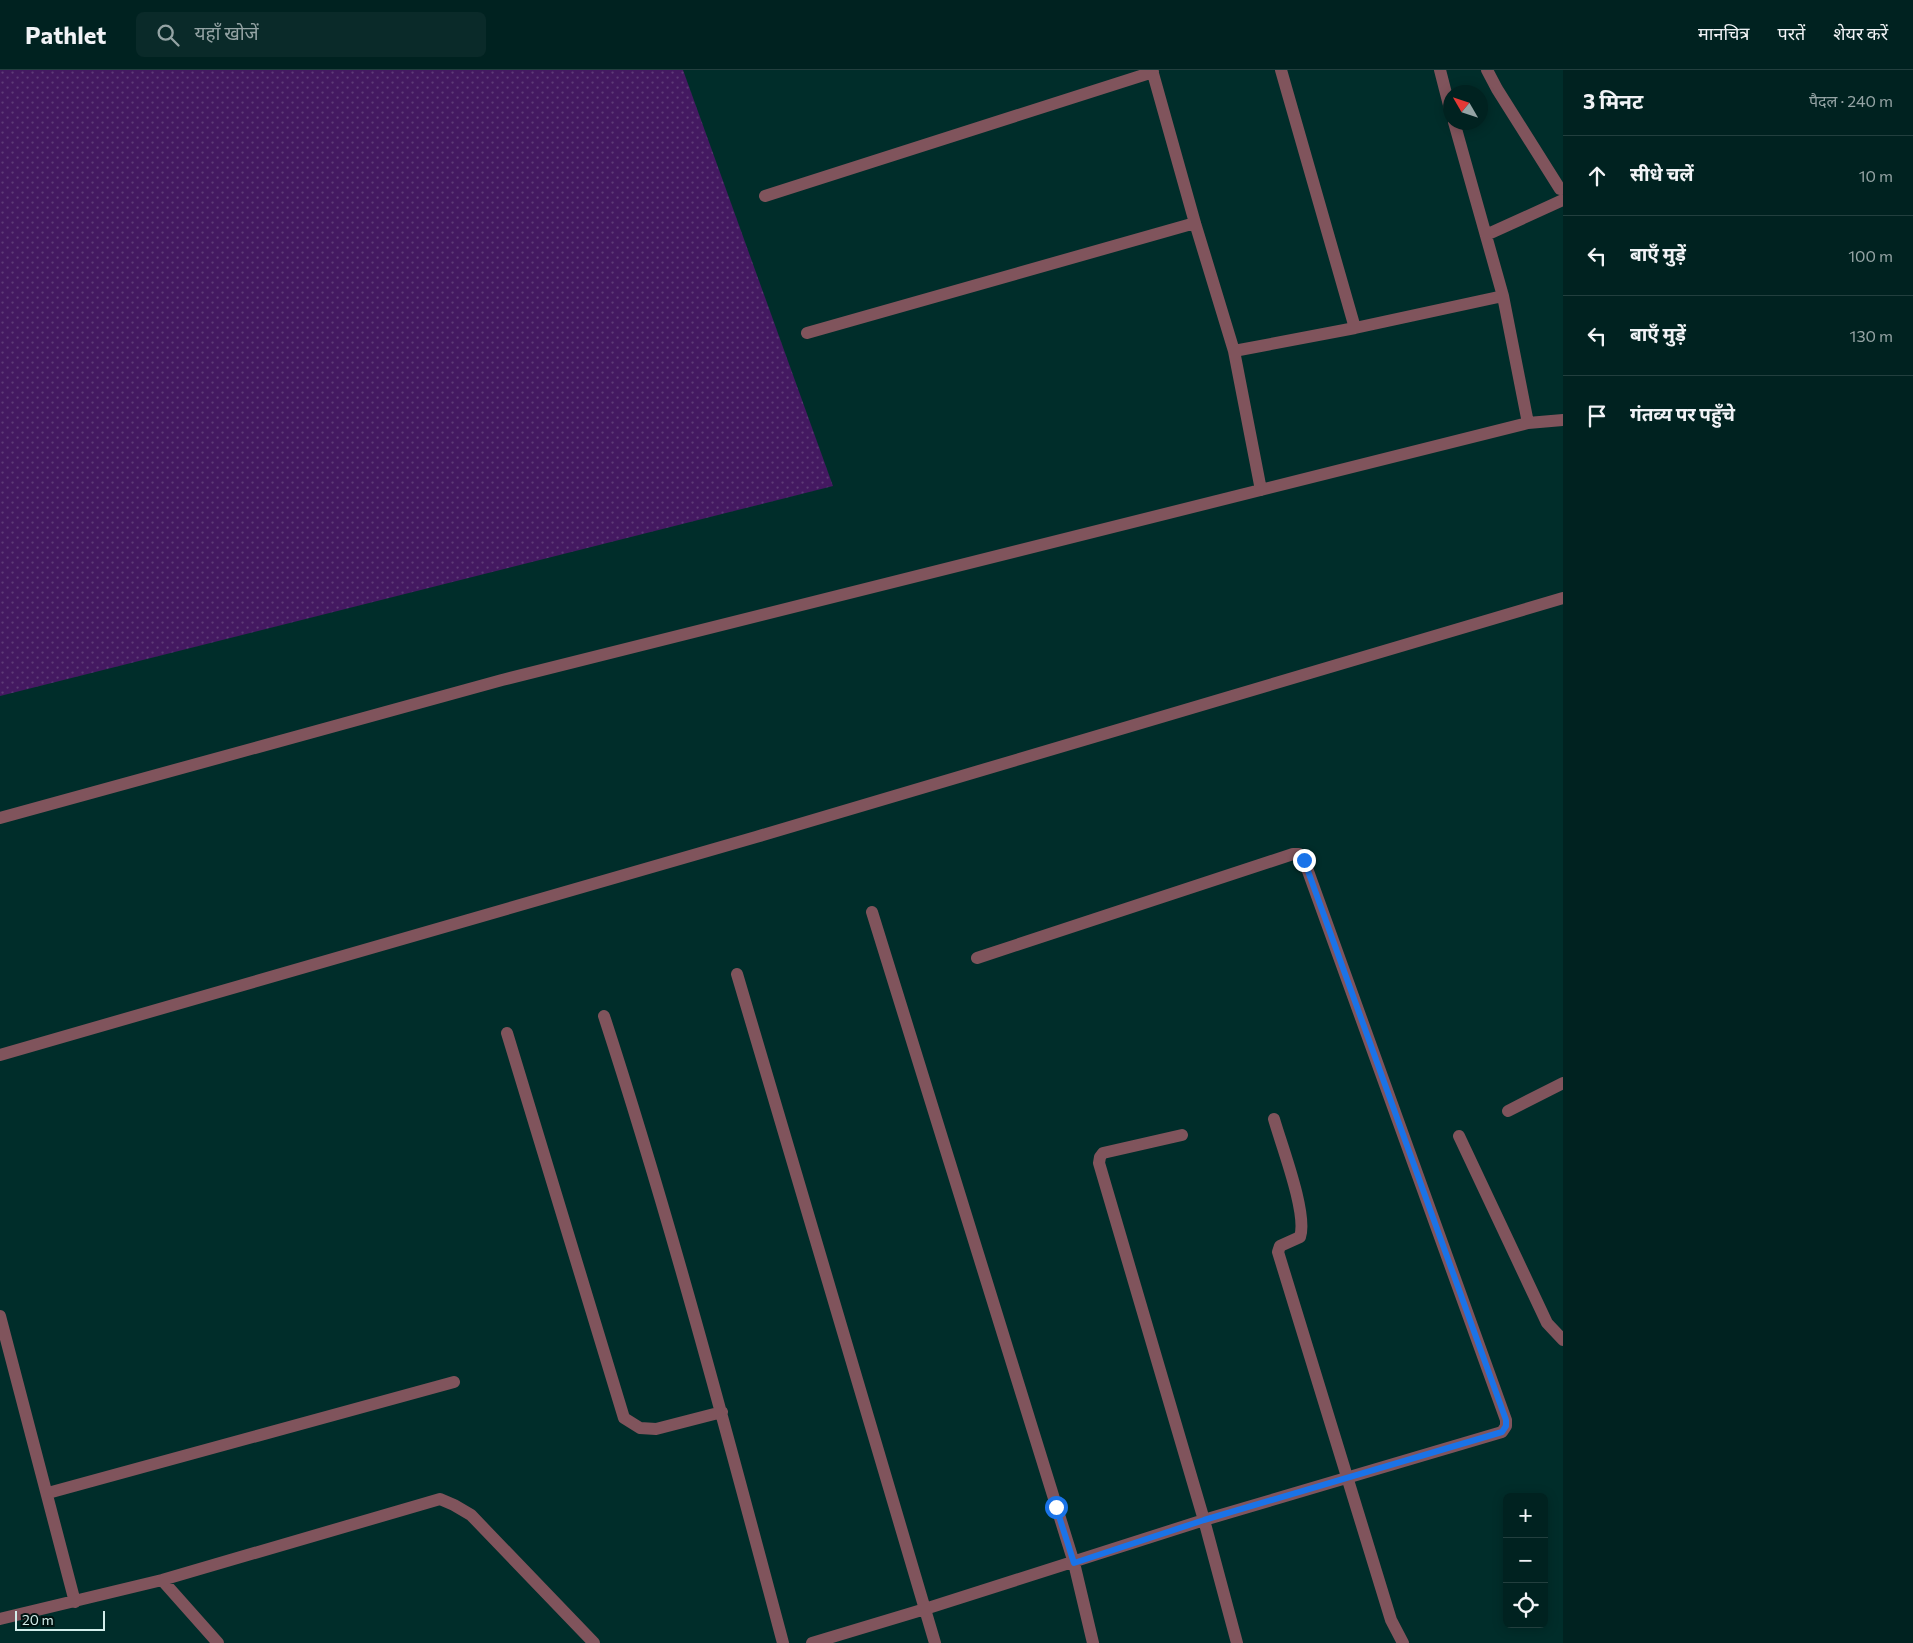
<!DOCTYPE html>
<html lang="hi">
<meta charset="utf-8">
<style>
:root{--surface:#002220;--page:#0a2a29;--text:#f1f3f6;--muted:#95a4a5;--line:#223f3e}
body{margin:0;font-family:Commissioner,"Noto Sans Devanagari",sans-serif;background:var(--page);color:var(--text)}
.controls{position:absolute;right:15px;bottom:15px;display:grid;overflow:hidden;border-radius:8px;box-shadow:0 2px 12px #0003}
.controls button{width:45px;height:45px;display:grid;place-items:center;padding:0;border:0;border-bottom:1px solid var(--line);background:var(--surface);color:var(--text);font:25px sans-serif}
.compass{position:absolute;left:1443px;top:15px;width:45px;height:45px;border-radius:50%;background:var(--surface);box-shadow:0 2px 12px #0003;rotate:309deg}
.scale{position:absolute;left:15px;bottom:12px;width:90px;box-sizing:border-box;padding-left:5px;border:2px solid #d3eeeb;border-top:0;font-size:14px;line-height:18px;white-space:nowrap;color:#d3eeeb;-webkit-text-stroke:4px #001311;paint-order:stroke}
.stop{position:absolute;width:15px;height:15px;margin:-11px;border:4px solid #1a73e8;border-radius:50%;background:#fff}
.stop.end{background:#1a73e8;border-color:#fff;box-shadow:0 1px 5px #0008}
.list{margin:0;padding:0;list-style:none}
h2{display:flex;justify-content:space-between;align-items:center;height:65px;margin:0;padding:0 20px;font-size:21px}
h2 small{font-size:16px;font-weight:400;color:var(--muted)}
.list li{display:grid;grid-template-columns:32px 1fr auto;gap:15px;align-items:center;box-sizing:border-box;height:80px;padding:0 20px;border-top:1px solid var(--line)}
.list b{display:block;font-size:19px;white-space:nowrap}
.list em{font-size:16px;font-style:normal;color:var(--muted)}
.icon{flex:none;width:28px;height:28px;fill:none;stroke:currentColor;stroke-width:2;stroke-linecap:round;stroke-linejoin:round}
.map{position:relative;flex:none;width:1563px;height:1573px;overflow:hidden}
header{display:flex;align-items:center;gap:30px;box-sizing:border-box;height:70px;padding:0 25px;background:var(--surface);border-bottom:1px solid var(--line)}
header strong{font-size:24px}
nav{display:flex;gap:28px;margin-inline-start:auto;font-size:18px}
.search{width:350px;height:45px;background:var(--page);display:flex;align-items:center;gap:12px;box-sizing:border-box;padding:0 18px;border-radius:8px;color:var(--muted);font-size:19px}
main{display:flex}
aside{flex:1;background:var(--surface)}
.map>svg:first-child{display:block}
</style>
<header>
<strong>Pathlet</strong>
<div class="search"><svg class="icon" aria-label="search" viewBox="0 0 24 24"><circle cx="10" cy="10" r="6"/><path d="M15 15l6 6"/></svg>यहाँ खोजें</div>
<nav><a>मानचित्र</a><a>परतें</a><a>शेयर करें</a></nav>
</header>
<main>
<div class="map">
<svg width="1563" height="1573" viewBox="0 0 1563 1573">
<defs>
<pattern id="grass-dots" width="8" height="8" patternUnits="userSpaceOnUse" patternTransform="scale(1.25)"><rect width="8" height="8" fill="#441961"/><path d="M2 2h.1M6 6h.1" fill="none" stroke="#5e3b78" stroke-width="1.8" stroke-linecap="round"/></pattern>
</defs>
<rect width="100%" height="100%" fill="#002d2a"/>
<path fill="url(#grass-dots)" d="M0 0H683L833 416 0 626Z"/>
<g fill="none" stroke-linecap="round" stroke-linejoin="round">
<path stroke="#80545c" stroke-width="12" d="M1152 0 1195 153 1234 281 1261 420
M1281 0 1355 258
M1440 0 1450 39
M1487 0 1497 19 1560 119
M765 126 1153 2
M1486 165 1563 130
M1503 226 1528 353
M807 263 1195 153
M1234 281 1355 258 1503 226 1454 52
M0 748 502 610 1528 353 1563 350
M872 842 1074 1493 1093 1573
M737 904 935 1573
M604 946C671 1152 727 1363 783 1573
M507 963 624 1348 640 1358 656 1359 722 1342
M0 985 756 767 1563 528
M1508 1041 1563 1013
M1274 1049C1281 1074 1308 1144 1300 1167L1280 1176 1278 1182 1391 1550 1403 1573
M1182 1065 1103 1083 1100 1087 1099 1093 1204 1450 1237 1573
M1459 1066 1547 1253 1563 1270
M0 1246 75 1532
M48 1423 454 1312
M162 1510 218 1573
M0 1549 162 1510 440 1429 454 1435 471 1445 594 1573
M812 1573 925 1539 1204 1450 1502 1362 1506 1356V1350L1304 790 1299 784H1293L977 888"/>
</g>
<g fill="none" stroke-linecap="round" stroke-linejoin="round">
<path stroke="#1a73e8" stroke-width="6" d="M1056 1437 1074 1493 1204 1450 1502 1362 1506 1356V1350L1304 790"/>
</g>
</svg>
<div class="controls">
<button>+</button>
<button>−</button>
<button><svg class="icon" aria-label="locate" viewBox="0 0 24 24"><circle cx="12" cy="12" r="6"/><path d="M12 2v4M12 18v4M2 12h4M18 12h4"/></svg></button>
</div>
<svg class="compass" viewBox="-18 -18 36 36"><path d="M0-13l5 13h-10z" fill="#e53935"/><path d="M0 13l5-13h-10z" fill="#95a4a5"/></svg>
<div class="scale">20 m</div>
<div class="stop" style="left:1056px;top:1437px"></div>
<div class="stop end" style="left:1304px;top:790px"></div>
</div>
<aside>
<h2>3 मिनट<small>पैदल · 240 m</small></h2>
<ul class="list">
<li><svg class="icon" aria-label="ahead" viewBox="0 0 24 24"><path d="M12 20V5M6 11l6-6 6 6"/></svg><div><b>सीधे चलें</b></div><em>10 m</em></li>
<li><svg class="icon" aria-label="left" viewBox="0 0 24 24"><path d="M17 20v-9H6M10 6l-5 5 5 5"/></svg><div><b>बाएँ मुड़ें</b></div><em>100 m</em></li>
<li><svg class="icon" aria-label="left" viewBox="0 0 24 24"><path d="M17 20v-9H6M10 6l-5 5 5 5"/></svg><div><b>बाएँ मुड़ें</b></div><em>130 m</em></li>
<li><svg class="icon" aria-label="arrive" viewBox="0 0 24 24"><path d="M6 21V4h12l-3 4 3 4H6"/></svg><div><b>गंतव्य पर पहुँचे</b></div></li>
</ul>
</aside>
</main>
